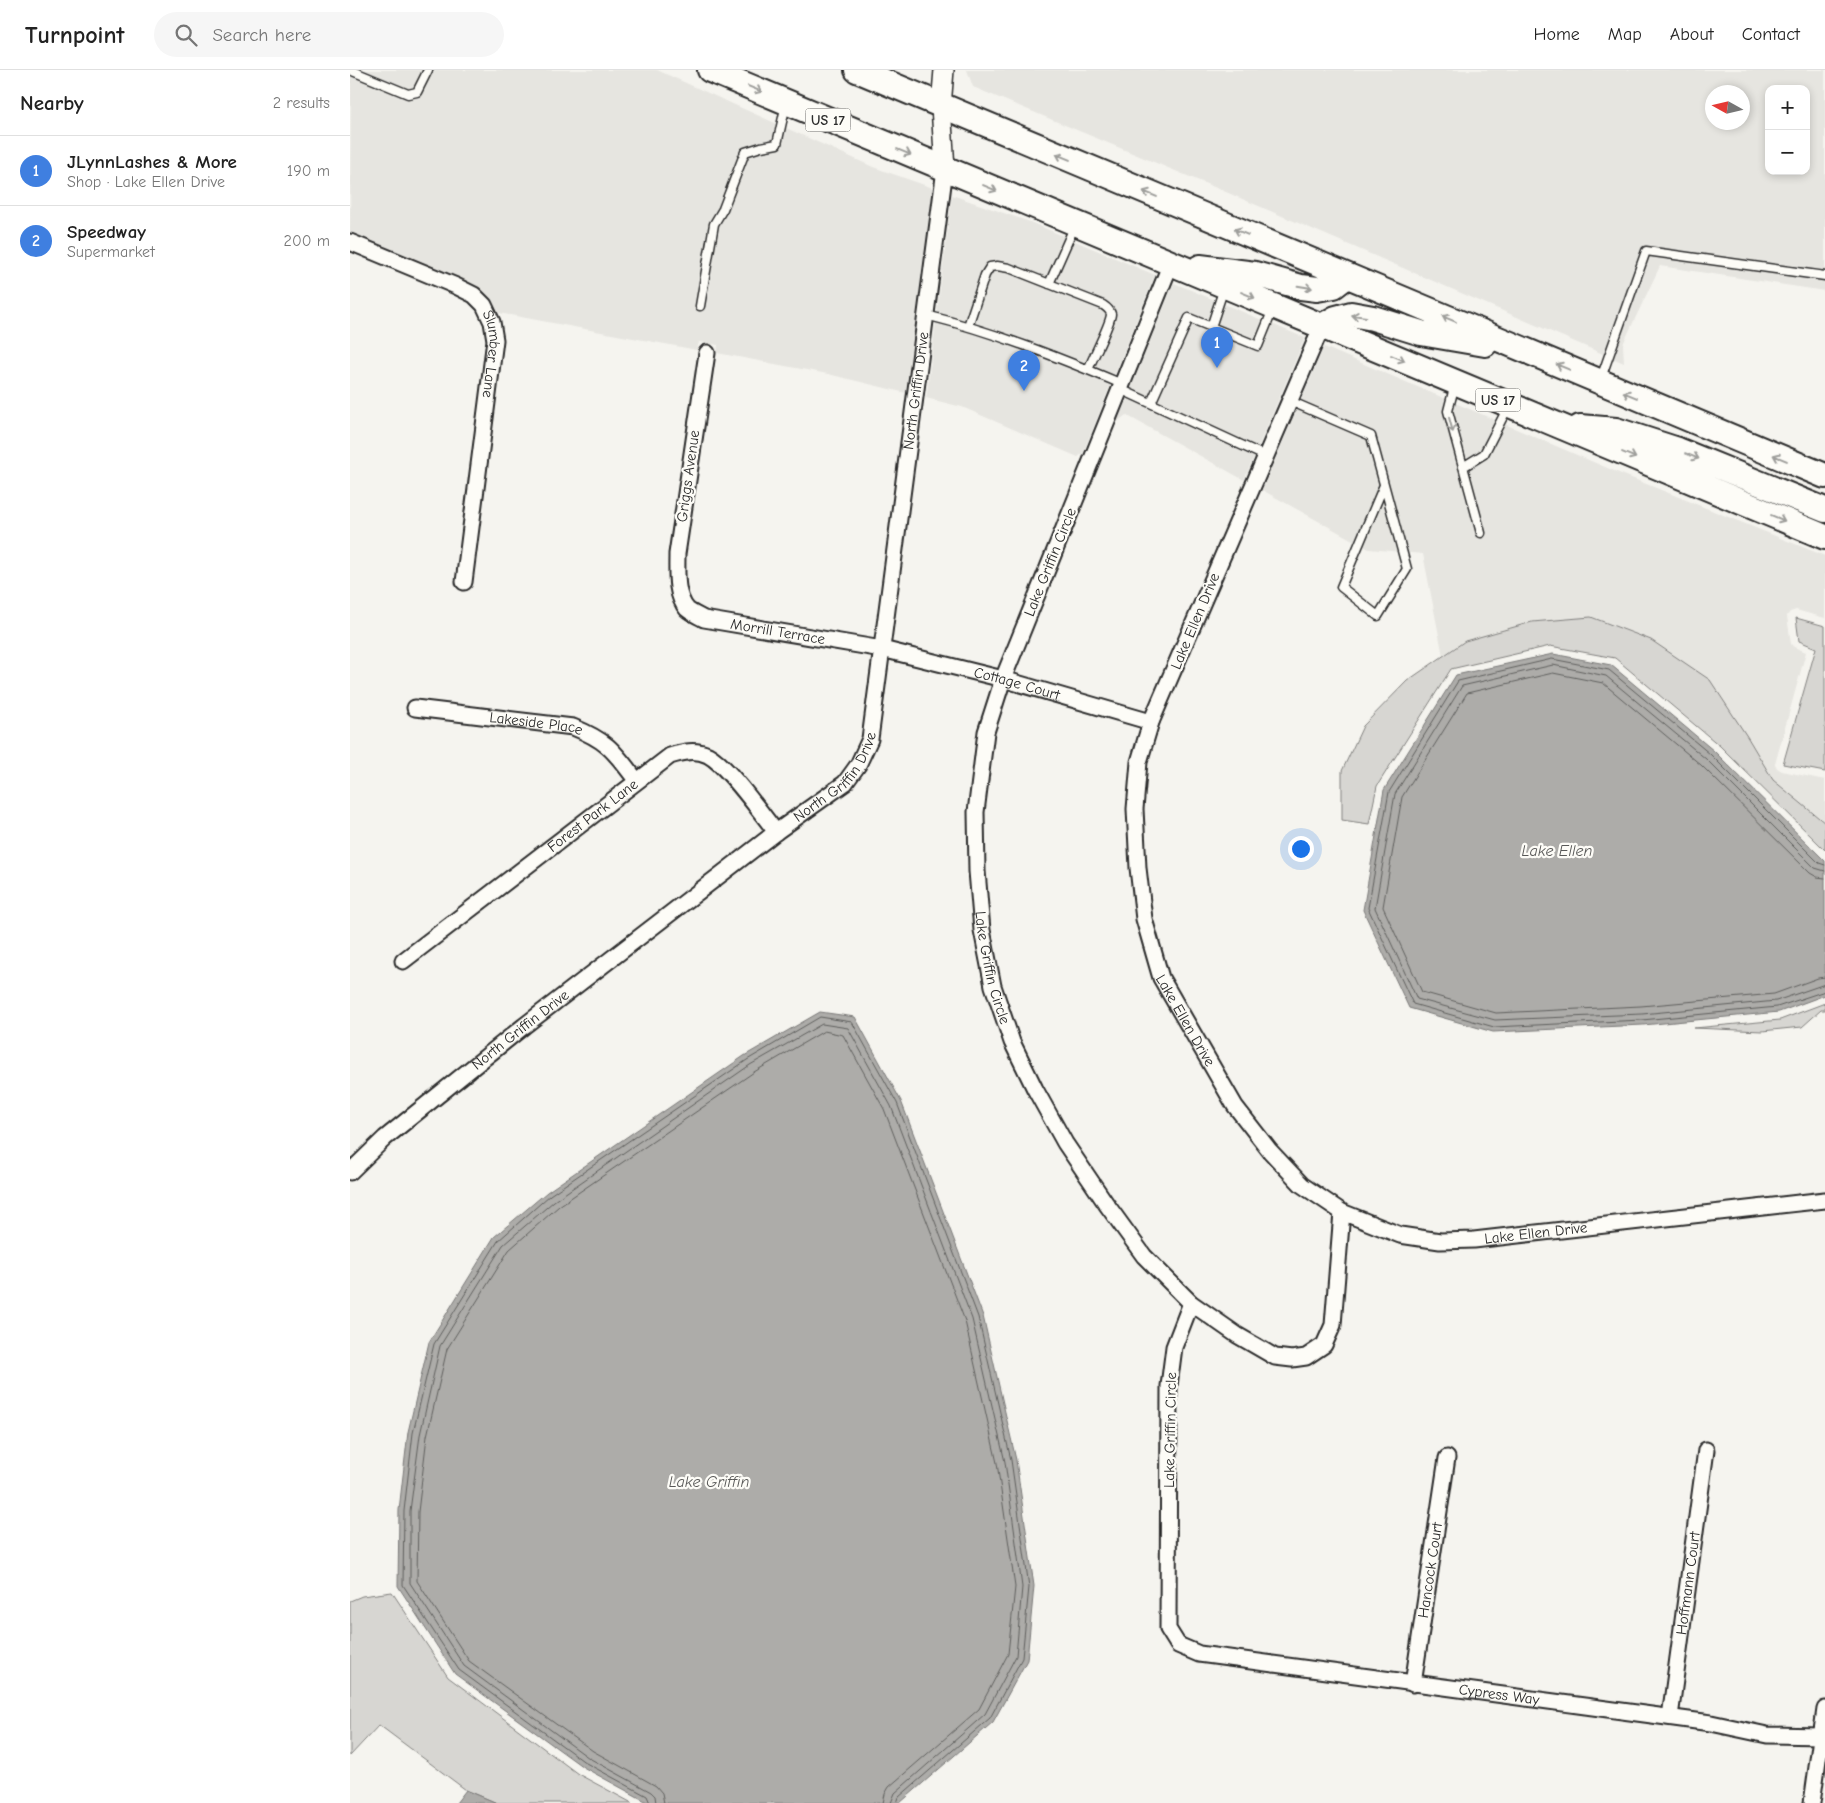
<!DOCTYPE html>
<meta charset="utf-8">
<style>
:root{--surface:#fff;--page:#f6f6f6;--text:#222;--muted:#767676;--line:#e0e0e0;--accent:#2563eb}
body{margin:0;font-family:"Comic Neue",sans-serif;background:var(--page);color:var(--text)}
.controls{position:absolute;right:15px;top:15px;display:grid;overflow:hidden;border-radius:10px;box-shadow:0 2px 8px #0003}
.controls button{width:45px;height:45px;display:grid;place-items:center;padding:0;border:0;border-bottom:1px solid var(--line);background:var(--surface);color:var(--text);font:25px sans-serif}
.compass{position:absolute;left:1355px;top:15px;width:45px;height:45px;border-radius:50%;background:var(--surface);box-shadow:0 2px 8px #0003;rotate:278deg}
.you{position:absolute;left:950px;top:778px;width:18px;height:18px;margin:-12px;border:4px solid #fff;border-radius:50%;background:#1a73e8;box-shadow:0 0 0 8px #1a73e833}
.badge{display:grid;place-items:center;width:32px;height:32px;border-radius:50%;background:var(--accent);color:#fff;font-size:16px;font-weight:700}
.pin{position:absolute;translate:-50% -41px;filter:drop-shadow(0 1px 2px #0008)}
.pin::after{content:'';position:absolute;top:26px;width:18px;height:15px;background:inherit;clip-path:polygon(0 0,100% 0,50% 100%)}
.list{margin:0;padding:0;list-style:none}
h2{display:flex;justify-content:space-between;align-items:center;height:65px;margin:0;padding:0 20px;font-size:21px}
h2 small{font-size:16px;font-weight:400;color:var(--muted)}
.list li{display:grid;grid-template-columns:32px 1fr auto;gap:15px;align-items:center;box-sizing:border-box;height:70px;padding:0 20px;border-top:1px solid var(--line)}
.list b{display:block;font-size:19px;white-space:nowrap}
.list p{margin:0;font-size:16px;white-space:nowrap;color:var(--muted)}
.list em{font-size:16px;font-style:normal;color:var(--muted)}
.icon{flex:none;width:28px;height:28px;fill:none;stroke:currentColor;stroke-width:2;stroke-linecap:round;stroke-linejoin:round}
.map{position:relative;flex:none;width:1475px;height:1733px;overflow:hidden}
header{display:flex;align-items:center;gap:30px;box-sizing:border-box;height:70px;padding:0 25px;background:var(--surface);border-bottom:1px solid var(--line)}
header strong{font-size:24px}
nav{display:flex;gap:28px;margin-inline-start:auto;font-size:18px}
.search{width:350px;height:45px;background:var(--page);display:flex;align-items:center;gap:12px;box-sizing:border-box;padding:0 18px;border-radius:28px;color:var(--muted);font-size:19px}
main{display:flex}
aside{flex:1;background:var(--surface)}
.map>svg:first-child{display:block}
</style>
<header>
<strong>Turnpoint</strong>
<div class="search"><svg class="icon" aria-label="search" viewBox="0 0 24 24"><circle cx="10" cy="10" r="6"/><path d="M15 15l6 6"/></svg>Search here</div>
<nav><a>Home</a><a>Map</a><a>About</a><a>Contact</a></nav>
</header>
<main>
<aside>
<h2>Nearby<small>2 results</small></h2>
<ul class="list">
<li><span class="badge" style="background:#3f7fe0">1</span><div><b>JLynnLashes &amp; More</b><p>Shop · Lake Ellen Drive</p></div><em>190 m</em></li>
<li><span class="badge" style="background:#3f7fe0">2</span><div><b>Speedway</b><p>Supermarket</p></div><em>200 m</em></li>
</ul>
</aside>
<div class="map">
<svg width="1475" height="1733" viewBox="0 0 1475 1733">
<rect width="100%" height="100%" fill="#f5f4ef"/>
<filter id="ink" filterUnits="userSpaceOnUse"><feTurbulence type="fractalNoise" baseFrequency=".02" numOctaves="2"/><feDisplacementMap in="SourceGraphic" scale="10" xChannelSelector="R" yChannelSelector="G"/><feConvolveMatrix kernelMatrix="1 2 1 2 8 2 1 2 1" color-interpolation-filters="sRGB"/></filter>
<g filter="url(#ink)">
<path fill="#e6e5e0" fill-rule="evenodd" d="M1 0H307L523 97 583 118 556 323 478 304 367 283 368 275 349 272 347 280 149 243 142 230 132 220 110 208 0 162Z
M617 0H1475V221L1310 196 1273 274 1274 293 876 122 623 17ZM1419 19H1456V101H1419ZM1362 22H1392V52H1362Z
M602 125 680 152 805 205 733 383 728 387 612 337 576 328Z
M824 213 955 268 894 410 776 345 767 352Z
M974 277 1269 403 1475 486V548L1446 540 1440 542 1437 546 1441 574 1444 577 1456 582 1425 694 1427 698 1432 701 1475 710V753L1423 710 1398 668 1301 570 1241 547 1182 552 1115 571 1093 586 1073 484 1019 479 912 420Z"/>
<path fill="#d7d6d2" stroke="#81807e" d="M1241 547 1301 570 1360 610 1398 668 1423 710 1475 753V780L1370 676 1265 588 1200 576 1101 599 1027 716 1019 754 992 750V701L1013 656 1057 611 1115 571 1182 552Z
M1446 548 1475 556V702L1433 694 1466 578 1449 571Z
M1475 933V940H1471L1452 957 1412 961 1344 958 1430 950Z
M42 1522 98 1607 228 1704 282 1733H147L116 1720 29 1655 0 1686V1531L12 1526Z"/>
<path fill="#adaca9" stroke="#797877" d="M1203 584 1261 595 1364 681 1475 791V925L1429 942 1293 955 1143 962 1059 938 1013 840 1034 720 1106 605Z
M470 942 505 947 551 1031 633 1246 666 1390 684 1516 677 1590 643 1652 550 1733H299L233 1697 105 1604 48 1516 49 1440 58 1362 79 1272 144 1167 197 1122 394 986Z
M116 1720 147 1733H106Z"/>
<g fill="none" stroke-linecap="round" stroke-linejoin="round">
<path stroke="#5f5f5d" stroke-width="1" d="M1475 795 1469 793 1360 684 1259 600 1202 589 1108 611 1039 722 1018 838 1063 934 1144 957 1292 950 1427 937 1475 921
M1475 801 1465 798 1356 689 1256 606 1203 595 1112 616 1045 724 1025 838 1067 929 1145 950 1292 944 1426 931 1475 914
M1475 808 1467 807 1460 803 1351 695 1253 613 1203 603 1117 623 1052 727 1033 837 1072 922 1146 943 1291 936 1424 924 1468 908 1475 907
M300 1733 297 1726 236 1693 109 1600 53 1515 54 1441 63 1363 84 1274 148 1171 200 1125 397 990 470 947 502 952 547 1033 628 1247 661 1390 679 1517 672 1588 640 1648 549 1727 547 1733
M306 1733 305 1726 301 1722 239 1688 114 1596 60 1513V1441L70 1365 90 1276 153 1175 204 1131 400 995 472 954 498 958 541 1036 622 1249 655 1392 672 1517 666 1586 635 1644 545 1723 541 1733
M314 1733 312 1723 306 1716 243 1681 119 1591 67 1511 68 1442 77 1366 97 1279 159 1180 209 1136 404 1002 474 961 493 965 534 1039 615 1251 647 1393 665 1517 658 1584 629 1639 539 1717 535 1724 533 1733"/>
<defs>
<path id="service" d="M0 0 58 24 67 22 78 0
M699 214 725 155
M350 236 364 154 373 139 395 82 411 77 427 74 436 34
M576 245C644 262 708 287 772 314
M618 256 635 205 640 197 647 196 659 198 753 235C756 237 760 240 761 244 761 253 742 289 738 300
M861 257 874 218
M1251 308 1296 181 1475 206
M1105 314 1098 341 1131 463
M770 319 915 386
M940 331 1021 366 1057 499 1028 546 991 517 1034 415
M801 333 839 248 908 276 923 239
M1113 397 1134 384 1158 337"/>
<g id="minor">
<path id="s1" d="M0 172 106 216 124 225 134 235 142 252 145 270 114 512"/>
<path id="s2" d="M821 193 653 609 636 662 626 742 627 801 632 860 643 916 662 972 685 1019 715 1073 757 1135 794 1186 841 1233 887 1265 925 1287 942 1289 956 1287 974 1275 983 1255 992 1142"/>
<path id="s3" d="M972 256 801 652 789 692 785 739 788 798 794 849 811 908 885 1036 920 1081 952 1115 992 1142 1050 1165 1090 1171 1124 1170 1475 1130"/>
<path id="s4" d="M357 283 327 484C327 502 325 525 337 539 341 543 349 546 354 549L532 579 653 609 801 652"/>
<path id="s5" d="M65 638 223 657C258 671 264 681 286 710"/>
<path id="s6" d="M53 891 320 686C333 682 345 679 358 685 377 695 411 743 426 762"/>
<path id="s7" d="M0 1102 35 1068 174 956 426 762 495 713 508 695 520 669 595 99"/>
<path id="s8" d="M841 1233 824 1277 819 1316 818 1559 828 1575 849 1584 1361 1653 1417 1665 1471 1666"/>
<path id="s9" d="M1063 1614 1097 1388"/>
<path id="s10" d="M1320 1647 1356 1380"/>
<path d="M1462 1733 1475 1639"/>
</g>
<path id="tertiary" d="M594 0 591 36 595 99"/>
<path id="primary" d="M360 0 1475 467
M507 0 1475 406
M850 197 905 204 951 217 967 219 984 216 997 206
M972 256 986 248 1001 244 1023 248 1071 263 1135 274
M1230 357 1266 360 1328 380 1475 440"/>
</defs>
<use href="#service" stroke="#2b2b2b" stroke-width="11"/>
<use href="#minor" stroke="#2b2b2b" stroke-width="19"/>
<use href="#tertiary" stroke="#2b2b2b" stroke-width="22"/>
<use href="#primary" stroke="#2b2b2b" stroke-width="28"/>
<use href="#service" stroke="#fdfcf7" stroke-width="8"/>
<use href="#minor" stroke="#fdfcf7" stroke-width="15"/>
<use href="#tertiary" stroke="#fdfcf7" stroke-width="19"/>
<use href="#primary" stroke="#fdfcf7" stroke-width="24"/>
</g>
<defs><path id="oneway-shaft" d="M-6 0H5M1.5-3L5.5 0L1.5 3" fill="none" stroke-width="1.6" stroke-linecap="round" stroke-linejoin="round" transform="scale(1.25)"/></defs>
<g stroke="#9e9e9b">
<use href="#oneway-shaft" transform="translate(405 19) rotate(23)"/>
<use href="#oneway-shaft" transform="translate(554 82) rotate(23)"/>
<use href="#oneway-shaft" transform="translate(713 87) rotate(-157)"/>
<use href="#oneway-shaft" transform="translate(640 118) rotate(23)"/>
<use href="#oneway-shaft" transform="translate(800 124) rotate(-157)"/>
<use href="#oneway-shaft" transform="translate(891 162) rotate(-157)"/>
<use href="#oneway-shaft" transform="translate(955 217) rotate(9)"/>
<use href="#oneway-shaft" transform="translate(898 225) rotate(23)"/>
<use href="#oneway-shaft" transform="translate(1009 246) rotate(-172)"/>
<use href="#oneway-shaft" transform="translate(1099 249) rotate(-157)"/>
<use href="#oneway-shaft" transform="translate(1048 288) rotate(23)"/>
<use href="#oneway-shaft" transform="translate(1213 297) rotate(-157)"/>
<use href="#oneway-shaft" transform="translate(1280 325) rotate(-157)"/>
<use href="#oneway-shaft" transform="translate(1101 355) rotate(75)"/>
<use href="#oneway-shaft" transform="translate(1279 385) rotate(23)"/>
<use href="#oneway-shaft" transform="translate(1342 386) rotate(22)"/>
<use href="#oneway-shaft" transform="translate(1430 388) rotate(-157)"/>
<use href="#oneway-shaft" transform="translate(1428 448) rotate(23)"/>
</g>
</g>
<g text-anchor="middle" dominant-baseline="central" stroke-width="4.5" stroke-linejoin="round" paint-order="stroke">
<g fill="#fdfcf7" stroke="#6a6a68" stroke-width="1">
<rect x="455.5" y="38.5" width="45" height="23" rx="4"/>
<rect x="1125.5" y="318.5" width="45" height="23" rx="4"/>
</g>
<g font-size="14" font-weight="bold" fill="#2b2b2b">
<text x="478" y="50">US 17</text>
<text x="1148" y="330">US 17</text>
</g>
<g font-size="15" fill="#2b2b2b" stroke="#fdfcf7">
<text stroke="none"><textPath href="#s1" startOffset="200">Slumber Lane</textPath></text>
<text stroke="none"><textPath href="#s7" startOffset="1032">North Griffin Drive</textPath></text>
<text transform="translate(338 406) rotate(-82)">Griggs Avenue</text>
<text transform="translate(700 492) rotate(-68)">Lake Griffin Circle</text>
<text transform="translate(845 551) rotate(-67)">Lake Ellen Drive</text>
<text stroke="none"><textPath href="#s4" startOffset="355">Morrill Terrace</textPath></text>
<text stroke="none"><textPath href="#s4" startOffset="600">Cottage Court</textPath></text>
<text stroke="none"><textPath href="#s5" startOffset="122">Lakeside Place</textPath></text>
<text stroke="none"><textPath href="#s7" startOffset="628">North Griffin Drive</textPath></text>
<text stroke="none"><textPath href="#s6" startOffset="239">Forest Park Lane</textPath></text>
<text stroke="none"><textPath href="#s2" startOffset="742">Lake Griffin Circle</textPath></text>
<text stroke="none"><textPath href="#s3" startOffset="741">Lake Ellen Drive</textPath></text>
<text stroke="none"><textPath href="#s7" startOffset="222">North Griffin Drive</textPath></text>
<text stroke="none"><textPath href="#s3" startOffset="1191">Lake Ellen Drive</textPath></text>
<text transform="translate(820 1360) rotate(-89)">Lake Griffin Circle</text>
<text stroke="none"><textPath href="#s9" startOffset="115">Hancock Court</textPath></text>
<text stroke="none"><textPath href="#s10" startOffset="135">Hoffmann Court</textPath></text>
<text stroke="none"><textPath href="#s8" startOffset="674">Cypress Way</textPath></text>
</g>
<g font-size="16" font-style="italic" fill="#585857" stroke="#fdfcf7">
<text x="1207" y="781">Lake Ellen</text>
<text x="359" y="1412">Lake Griffin</text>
</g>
</g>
</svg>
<div class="controls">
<button>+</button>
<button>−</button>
</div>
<svg class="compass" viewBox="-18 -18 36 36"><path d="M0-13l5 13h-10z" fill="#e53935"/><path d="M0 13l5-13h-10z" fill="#767676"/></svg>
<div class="you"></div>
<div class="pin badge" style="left:867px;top:298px;background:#3f7fe0">1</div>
<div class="pin badge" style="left:674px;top:321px;background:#3f7fe0">2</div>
</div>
</main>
